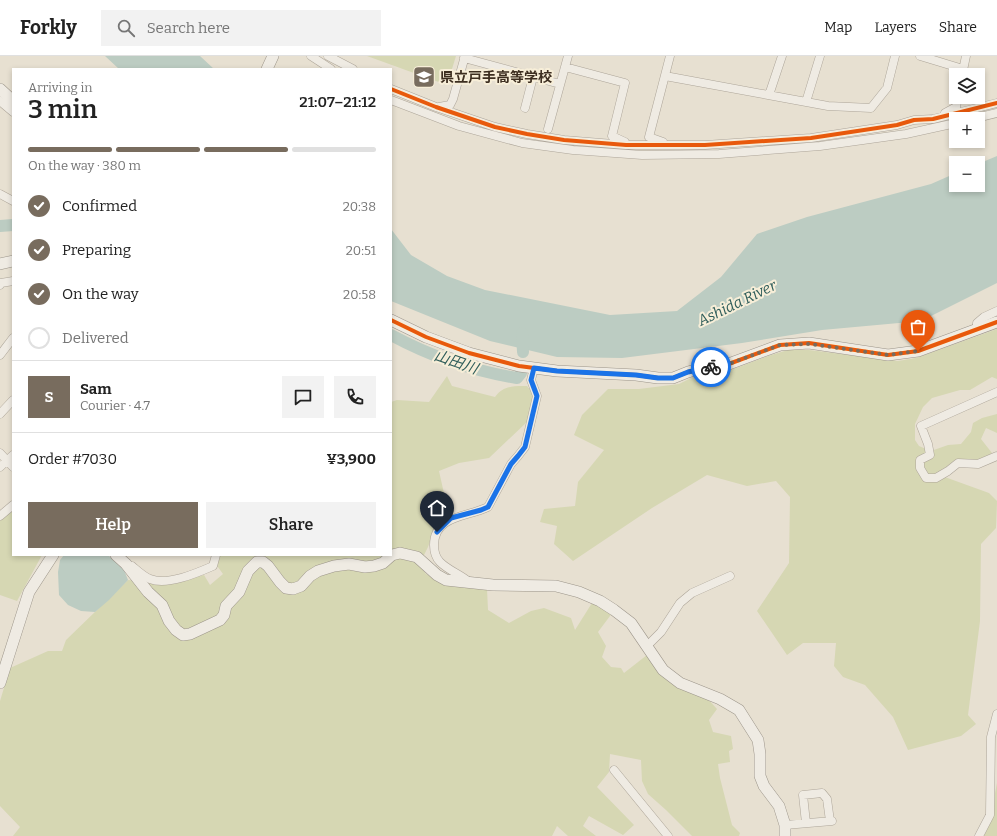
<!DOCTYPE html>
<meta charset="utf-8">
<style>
:root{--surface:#fff;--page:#f2f2f2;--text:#222;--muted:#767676;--line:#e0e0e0;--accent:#786c5e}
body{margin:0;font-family:Bitter,"Noto Sans JP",serif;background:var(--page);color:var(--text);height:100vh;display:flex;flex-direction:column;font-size:15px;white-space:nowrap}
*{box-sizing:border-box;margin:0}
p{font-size:13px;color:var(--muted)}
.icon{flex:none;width:22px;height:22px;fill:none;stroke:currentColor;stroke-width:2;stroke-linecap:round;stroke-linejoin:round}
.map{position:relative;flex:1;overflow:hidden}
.sheet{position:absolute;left:12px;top:12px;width:380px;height:488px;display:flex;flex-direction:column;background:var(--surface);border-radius:0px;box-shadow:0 2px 6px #0003}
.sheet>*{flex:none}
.fabs{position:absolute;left:949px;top:12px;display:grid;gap:8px}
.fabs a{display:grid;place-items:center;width:36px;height:36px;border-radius:0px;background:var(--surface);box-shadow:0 2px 6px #0003;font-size:20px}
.pin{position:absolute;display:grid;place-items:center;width:34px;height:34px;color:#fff;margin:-41px -17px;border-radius:50% 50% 50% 0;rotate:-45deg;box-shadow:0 0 4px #0007}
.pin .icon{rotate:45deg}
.courier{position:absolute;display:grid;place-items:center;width:40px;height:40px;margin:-20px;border:3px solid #1a73e8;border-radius:50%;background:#fff;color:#222;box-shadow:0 1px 5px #0007}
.overview em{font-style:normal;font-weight:600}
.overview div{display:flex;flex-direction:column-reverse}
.overview{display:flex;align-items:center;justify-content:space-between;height:68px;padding:0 16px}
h1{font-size:26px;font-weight:600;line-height:30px}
.bar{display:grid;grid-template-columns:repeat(4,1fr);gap:6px 4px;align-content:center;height:48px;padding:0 16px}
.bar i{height:5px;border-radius:3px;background:var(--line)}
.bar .on{background:var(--accent)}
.bar p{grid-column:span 4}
.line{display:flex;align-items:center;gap:10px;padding:0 16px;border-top:1px solid var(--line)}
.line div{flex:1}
.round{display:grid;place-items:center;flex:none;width:42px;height:42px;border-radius:0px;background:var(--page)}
ol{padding:0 16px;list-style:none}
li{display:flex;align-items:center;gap:12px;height:44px}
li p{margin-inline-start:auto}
li .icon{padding:4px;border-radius:50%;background:var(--accent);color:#fff;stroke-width:4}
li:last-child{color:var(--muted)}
li i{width:22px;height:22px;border:2px solid var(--line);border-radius:50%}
.primary-button{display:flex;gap:8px;margin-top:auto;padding:8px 16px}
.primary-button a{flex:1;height:46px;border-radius:0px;background:var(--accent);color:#fff;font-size:16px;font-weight:600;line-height:46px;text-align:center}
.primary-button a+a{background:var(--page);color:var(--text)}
header{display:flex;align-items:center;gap:24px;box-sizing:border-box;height:56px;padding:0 20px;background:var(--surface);border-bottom:1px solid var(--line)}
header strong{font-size:19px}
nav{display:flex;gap:22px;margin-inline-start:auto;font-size:14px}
.search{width:280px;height:36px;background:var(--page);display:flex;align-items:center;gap:10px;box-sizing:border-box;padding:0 14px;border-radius:0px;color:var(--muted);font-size:15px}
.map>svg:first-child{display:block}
.green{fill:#d6d7b3}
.water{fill:#bcccc2}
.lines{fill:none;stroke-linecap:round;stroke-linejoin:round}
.river{stroke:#bcccc2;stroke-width:12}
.street-casing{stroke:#ada599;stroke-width:9}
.secondary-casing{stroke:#9c958a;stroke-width:12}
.street{stroke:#efebe3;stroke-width:8}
.secondary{stroke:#efebe3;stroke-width:11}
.cycleway-casing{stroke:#f7eed8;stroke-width:6}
.cycleway{stroke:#e8590c;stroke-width:4}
.done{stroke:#786c5e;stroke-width:4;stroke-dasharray:0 7.2}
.route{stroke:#1a73e8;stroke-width:5}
.labels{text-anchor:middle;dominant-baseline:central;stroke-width:4;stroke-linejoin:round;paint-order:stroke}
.poi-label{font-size:14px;font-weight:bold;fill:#3d2e20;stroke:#f7eed8;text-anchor:start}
.water-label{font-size:15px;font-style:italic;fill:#2f5d5a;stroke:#f7eed8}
</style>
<header>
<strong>Forkly</strong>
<div class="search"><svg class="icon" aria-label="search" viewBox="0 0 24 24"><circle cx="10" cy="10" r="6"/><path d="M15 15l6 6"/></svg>Search here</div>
<nav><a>Map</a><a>Layers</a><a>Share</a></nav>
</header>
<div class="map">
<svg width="997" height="780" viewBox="0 0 997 780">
<rect width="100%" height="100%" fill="#e7e0d1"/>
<!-- green -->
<path class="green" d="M367,0h89l-9,29z
M997,273v50l-5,-2 -22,13h-10l-28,8 -9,9 -8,17v16l4,6 12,5 17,-6 13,-1 10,-12 2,-9 9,-5 15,-4v19l-11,-5 -5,11 11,14 -13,10 -22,-2 -15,15 47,17 8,8 -1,27 -15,16 -1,77 -12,94 8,9 -15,12 -53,14 -15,-33 -28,-32 -22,-8 -9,-11 2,-23h-33l-16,12 -30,-44 32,-48 1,-66 -14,-16 -29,5 -40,-11 -55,33 -79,53 -19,-17 3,-18 -17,-4 4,-13 31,-3 3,-24 26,-32 -30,-15 8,-20 26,-26h31l40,-5 16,-8 33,-5 43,-16 17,-5h21l89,11 18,-3z
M447,320l5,10 43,11c8,-12 20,-11 32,-11l6,7 -1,11 -4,17 -39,37 -30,5 -20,8 6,27 -17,49 -5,10 -10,-1 13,18 27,12 34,3 1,21 21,13 22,-12 13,-3 27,10 4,12 17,-27 21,9 -15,20 8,14 -4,11 9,10 10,1 3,5 23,-18 58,41 12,13 -8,11 4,12 18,4 2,13 -4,2 1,11 -12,2 2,14 12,47 8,8 -1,3h-47l-26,-26 -18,-16 -6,-13 -1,-21 -31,-6 -1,18 -12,15 37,38 -11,10 -34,-19 -6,10 13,10h-28l-11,-10 -5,10h-539l7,-9 -20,-21v-105l10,-33 38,-17h14l4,-11 62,-60 44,3 32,-8 6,10 13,-11 -8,-11 3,-8h173v-153l6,-2 32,2z
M13,454v45h29l-25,46 -17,-6v-75z
M997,727v53h-15l11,-18 2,-25z"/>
<!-- water -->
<path class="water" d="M105,0h95l14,13h-95z
M997,100v127l-76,38 -99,9 -80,13 -120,15 -65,-1 -67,-16 -99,-40v-72l20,26 36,21 38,14 125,25 67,-4 44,-34 36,-43 50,-17 124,-33 25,-11v12h22v-21z
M64,499h44l16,15 4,10 -19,20 -14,12 -14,-1 -13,-6 -9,-10 -1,-23 2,-12z"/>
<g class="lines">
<!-- river -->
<path class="river" d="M0,170l13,-1
M522,277l1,19
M391,279c39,21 82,36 126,43l4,-5"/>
<!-- street casing -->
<g class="street-casing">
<path id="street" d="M311,0l20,13
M328,0l25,13
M920,0l43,13
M464,2l96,26
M565,11l60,16 -13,53 13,6 1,3
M962,19l4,-19
M665,20l163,30 43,2 16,-20 8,-32
M391,33l45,18 59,20 32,7 37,6 62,5h79l106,-7 86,-13 17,-5 19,-1 64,-16
M769,39l13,-39
M391,44l68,26 63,17 51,7 69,5 77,-1 101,-8 86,-12 50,-11
M0,45l13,11
M806,46l14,-46
M439,51l11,-2 3,-6 12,-43
M525,52l8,-31
M945,57l11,-6 2,-10
M972,63l25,-6
M548,73l20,-73
M663,86l-14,-5 21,-81
M0,138l13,7
M0,229l1,-2 12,-2
M977,273v-6l7,-6 13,-6
M0,299l13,-17
M997,336l-76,34 7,18 2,11 -10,5v8l6,10h10l12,-7 10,-8 20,1 19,-8
M0,358l13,-14
M0,397l13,14
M0,411l13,-12
M0,460l13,-11
M132,510c6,5 11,10 18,13 17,7 47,-6 63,-13l3,-11
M468,525c-9,-7 -20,-11 -28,-19 -5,-5 -6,-10 -6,-17 0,-30 34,-28 54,-38l23,-43 7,-8 7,-9 12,-51 -6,-16 3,-12
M647,590l14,-14 19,-29 12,-10 38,-17
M614,714l54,66
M806,767l-3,-28 19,-2 5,6 3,22
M785,769l47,-4
M979,780l11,-21 1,-78 6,-23"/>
</g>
<!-- secondary casing -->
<g class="secondary-casing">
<path id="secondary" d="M267,13l6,-13
M0,33l13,12
M0,208l13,-3
M391,264l35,17 43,16 50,13 38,5 79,4 22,3h15l15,-6 18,-5 20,-2 54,-20 29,-2 79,12 30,-4 79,-29
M116,499l10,9 22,28 14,13 7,16 7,9 7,5 7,-1 30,-14 4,-5 2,-9 13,-14 9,-21 9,-9h6l5,4 12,16 6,6 7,1 8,-3 9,-10 8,-5 16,-5 15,-2 16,3 9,-1 9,-3 9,-8 8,-2 17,4 20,18 9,5 47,5 63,1 23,6 21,9 14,9 17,13 32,47 17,13 40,16 19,11 19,30 2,14v22l4,10 15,20 6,19v11
M0,627l29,-91 24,-37"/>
</g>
<!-- street -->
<use href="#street" class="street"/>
<!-- secondary -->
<use href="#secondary" class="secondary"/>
<!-- cycleway casing -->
<g class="cycleway-casing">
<path id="cycleway" d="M391,33l45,18 59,20 32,7 37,6 62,5h79l106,-7 86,-13 17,-5 19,-1 64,-16
M391,264l35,17 43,16 50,13 38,5 79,4 22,3h15l15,-6 18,-5 20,-2 54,-20 29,-2 79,12 30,-4 79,-29"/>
</g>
<!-- cycleway -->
<use href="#cycleway" class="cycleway"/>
</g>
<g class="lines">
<!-- done -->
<path class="done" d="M711,311l15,-2 54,-20 29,-1 79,11 30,-4"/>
<!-- route -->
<path class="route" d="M437,476l14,-14 30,-8 7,-3 23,-43 7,-8 7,-9 12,-51 -6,-16 3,-12 23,3 79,4 22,3h15l15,-6 23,-5"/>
</g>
<!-- icons -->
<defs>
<g id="school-square" transform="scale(1.15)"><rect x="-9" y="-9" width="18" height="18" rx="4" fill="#786c5e" stroke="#f7eed8"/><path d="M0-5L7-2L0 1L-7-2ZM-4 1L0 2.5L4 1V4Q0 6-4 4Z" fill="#fff"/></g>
</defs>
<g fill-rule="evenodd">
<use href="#school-square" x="424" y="21"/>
</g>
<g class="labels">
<!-- poi labels -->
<g class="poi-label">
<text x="440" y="21">県立戸手高等学校</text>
</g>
<!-- water labels -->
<g class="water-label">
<text transform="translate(737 247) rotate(-26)">Ashida River</text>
<text transform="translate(456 306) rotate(19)">山田川</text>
</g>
</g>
</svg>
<div class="fabs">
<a><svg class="icon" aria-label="layers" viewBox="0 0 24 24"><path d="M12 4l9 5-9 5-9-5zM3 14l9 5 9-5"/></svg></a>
<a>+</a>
<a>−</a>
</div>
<div class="pin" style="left:918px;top:295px;background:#ea580c"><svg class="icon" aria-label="bag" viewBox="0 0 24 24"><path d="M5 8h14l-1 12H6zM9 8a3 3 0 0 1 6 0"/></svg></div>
<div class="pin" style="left:437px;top:476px;background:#1f2937"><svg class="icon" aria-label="home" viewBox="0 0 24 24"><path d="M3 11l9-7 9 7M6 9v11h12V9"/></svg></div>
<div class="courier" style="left:711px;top:311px"><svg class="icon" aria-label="bike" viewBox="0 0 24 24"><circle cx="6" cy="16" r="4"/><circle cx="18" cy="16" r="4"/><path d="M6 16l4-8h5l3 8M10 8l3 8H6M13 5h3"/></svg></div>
<section class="sheet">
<div class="overview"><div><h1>3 min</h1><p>Arriving in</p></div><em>21:07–21:12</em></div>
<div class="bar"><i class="on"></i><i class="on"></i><i class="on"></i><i></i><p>On the way · 380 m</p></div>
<ol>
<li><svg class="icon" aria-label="check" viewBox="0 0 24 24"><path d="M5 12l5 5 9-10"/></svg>Confirmed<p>20:38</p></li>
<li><svg class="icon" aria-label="check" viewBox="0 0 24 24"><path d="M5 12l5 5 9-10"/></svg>Preparing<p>20:51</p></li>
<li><svg class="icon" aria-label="check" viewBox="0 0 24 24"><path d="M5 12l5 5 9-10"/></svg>On the way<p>20:58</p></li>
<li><i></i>Delivered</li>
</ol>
<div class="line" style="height:72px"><b class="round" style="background:var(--accent);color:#fff">S</b><div><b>Sam</b><p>Courier · 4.7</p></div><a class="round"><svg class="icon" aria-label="chat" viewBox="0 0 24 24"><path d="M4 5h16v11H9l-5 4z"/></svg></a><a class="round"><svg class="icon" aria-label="phone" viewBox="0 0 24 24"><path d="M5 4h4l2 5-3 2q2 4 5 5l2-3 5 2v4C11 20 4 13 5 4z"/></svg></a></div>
<div class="line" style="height:52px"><div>Order #7030</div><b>¥3,900</b></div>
<div class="primary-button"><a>Help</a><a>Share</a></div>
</section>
</div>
